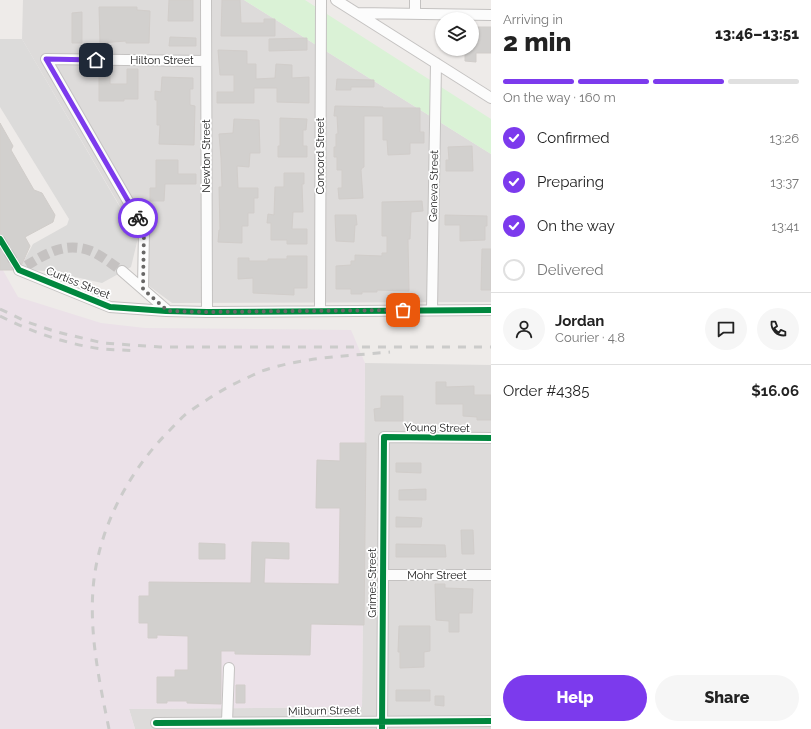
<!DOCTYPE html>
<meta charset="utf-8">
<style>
:root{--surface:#fff;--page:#f6f6f6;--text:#222;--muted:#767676;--line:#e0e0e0;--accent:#7c3aed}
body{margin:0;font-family:Raleway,sans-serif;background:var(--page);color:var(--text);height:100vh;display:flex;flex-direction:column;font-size:15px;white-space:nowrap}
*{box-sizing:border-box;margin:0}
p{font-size:13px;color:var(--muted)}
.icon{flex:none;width:22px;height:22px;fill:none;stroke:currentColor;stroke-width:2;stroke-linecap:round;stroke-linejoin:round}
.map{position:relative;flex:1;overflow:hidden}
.details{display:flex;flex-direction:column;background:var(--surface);width:320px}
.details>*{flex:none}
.tools{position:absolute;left:435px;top:12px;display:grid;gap:8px}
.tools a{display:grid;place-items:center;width:44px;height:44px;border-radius:50%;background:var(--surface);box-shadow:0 1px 3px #0004;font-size:20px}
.pin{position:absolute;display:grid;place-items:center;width:34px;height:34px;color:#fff;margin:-17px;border-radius:8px;box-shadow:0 2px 6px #0006}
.courier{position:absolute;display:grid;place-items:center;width:40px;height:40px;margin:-20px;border:3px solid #7c3aed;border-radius:50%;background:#fff;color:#222;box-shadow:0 1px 5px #0007}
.head em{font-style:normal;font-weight:800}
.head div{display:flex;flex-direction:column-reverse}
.head{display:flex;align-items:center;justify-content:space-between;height:68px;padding:0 12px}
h1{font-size:26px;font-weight:800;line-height:30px}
.bar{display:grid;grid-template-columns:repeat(4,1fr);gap:6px 4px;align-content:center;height:48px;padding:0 12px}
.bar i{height:5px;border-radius:3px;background:var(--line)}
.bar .on{background:var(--accent)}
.bar p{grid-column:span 4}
.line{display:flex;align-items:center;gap:10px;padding:0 12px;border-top:1px solid var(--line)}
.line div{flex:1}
.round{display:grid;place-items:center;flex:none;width:42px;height:42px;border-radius:21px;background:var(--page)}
ol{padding:0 12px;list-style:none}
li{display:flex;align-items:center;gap:12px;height:44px}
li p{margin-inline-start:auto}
li .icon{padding:4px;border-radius:50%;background:var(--accent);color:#fff;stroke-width:4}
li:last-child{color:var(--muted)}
li i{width:22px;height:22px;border:2px solid var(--line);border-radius:50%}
.button{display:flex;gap:8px;margin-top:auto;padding:8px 12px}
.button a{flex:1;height:46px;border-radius:24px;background:var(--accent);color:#fff;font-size:16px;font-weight:800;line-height:46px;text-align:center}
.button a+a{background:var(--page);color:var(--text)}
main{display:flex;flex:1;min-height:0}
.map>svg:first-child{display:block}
.residential{fill:#dddbda}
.industrial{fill:#ebe1e8}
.religious{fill:#dcdbda}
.park{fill:#daf2d6}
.building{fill:#d2d0ce;stroke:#d1cdca}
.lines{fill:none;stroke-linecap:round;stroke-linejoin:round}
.minor-tunnel{stroke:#c5c2c1;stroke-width:10;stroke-dasharray:10 5;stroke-linecap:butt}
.minor-casing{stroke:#c4c2c1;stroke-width:12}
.minor{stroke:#fcfcfc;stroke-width:10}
.rail{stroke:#cbcbca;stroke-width:3;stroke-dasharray:8 8;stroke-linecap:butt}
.cycleway-casing{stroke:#fff;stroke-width:8}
.cycleway{stroke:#00873e;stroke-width:6}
.done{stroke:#686766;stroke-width:4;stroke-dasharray:0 7.2}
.route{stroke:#7c3aed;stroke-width:5}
.labels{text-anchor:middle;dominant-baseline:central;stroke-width:3.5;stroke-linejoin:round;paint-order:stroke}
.street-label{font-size:11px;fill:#202020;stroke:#fff}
</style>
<main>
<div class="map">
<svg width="491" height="729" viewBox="0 0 491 729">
<rect width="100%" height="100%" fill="#eeebe9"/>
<!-- residential -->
<path class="residential" d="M23,0h221l247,154v148l-319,1 -23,-17 -11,-49 -116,-198z
M365,363l126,2v364h-356l-6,-20 233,-2z"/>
<!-- industrial -->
<path class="industrial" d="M0,265l18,32 83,26 44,5 206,2 14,33 -3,344 -233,2 6,20h-135z"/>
<!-- religious -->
<path class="religious" d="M0,39h22l116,199 -7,29 -29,16 -54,-12 -29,-1 14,-26 34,-19 2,-6 -69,-112z"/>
<!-- park -->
<path class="park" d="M244,0h61l186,119v35z"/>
<!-- building -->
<path class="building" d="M169,0h24v21h-25z
M222,0h18l1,23h23v-4h11v17h-54z
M99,7h38v3l13,1 -1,32h-23v-2l-26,2z
M82,12v31h-10v-30z
M472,27h19v26h-15v9l-11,-1v-12h7z
M170,37l26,1v8h-27z
M307,38v12l-38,1v-12z
M218,50l29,1v13h9v15l19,-1 1,-14 16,1v13l17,-1v26l-32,-1v-14h-23v15h-37v-11h17v-17h-14z
M127,69h11v30h-14v2h-25v-30h11v13h17z
M162,77l31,1v11h-3v16l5,1 -1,39 -35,-1 1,-19h-3v-25h-2v-9l6,1z
M337,79l37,1v7h-23v3h-15z
M335,106l48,1v1h37v24h4v11h-14v11l-22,1 -1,-15h-4v-24h-19v51l-2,1 -1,2 2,28 -24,1 -1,-11h4v-18h-5v-13h-3v-10h2v-13h2l-1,-18h-3z
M280,118l27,1 -1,11h-3v16h4v11h-29v-11h2z
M234,119l25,1 1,33h-10l-1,14 -12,-1 1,22h20v10h-4v15h-6v13h-6v17l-24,-1 1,-12h1l-1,-43h3l-1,-29 -2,-24 14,-1z
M0,123l13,23 -2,4 23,40 8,3 13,22 -2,7 -28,15 5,9 -8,18 -7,1 -2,5h-13z
M472,146l1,25h-27v-11h3l-1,-13z
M156,160h22v14h18v10h-31l-1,17h-14v-13h6z
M284,173h20v11h-2l1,28h-10l-1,17h15v15h-20v-4h-16v-17h-4l1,-9 6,1 1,-28h9z
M422,201l1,10 -12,1 -1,27h-2l1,52 -32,-1v2h-15v2h-11v-5h-15v-23l15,-1v-4h4v-6l27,1v-3h5v-17h-5v-34z
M335,215h21l1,10h-2l-1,17 -18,-1z
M445,215l42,1v10h-2v14l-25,1v-16h-15z
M482,249h9v41h-10z
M287,256h20v32h-13v7l-41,-2v-15l-15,1v-21h11v3h19v-2h19z
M436,382h10v5l28,-1v9h17v25h-14v-3l-14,-1v-12h-27z
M381,396h22v25h-28l-1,-12 7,-1z
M340,443h26l-2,182 -53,-1 -1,31 -75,-1v-3h-14v53l-34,-1v-2h-20v2h-10v-26h18v-7h13v-34l-31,-1v3h-9v-15h-9v-27h10v-14l102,1 1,-41 37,1v16l-24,-1 -1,25 75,1 1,-76h-24l1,-48 23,1z
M396,463h25v10l-25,-1z
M426,489v11h-27v-10z
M396,517l26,1 -1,9h-25z
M461,530h12l1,24h-12z
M199,543l26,1v15h-26z
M396,544l49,1 1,12h-50z
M435,584h10v4l28,1 -1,24h-13v19h-10v-11l-13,-1z
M399,626h31v25l-6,1v15l-24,1v-16h-2z
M236,685h9v18h-9z
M396,690h34v11h-34z
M435,696h9v10l-9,-1z"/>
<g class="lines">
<!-- minor-tunnel -->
<path class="minor-tunnel" d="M0,239l19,31c23,-13 43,-30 72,-19 10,4 22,14 31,20"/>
<!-- minor casing -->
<g class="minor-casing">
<path id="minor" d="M206,0l1,312
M336,0l155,98
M415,0v14
M357,13l134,2
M46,59l98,170 -1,60
M46,59l160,2
M19,270l91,37 56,4 41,1 284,-2
M122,271l46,40
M432,310l4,-247
M320,311l1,-311
M382,575h109
M227,722l2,-54
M156,723l335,-2
M382,729l2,-292 107,1"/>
</g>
<!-- minor -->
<use href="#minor" class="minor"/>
<!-- rail -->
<path class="rail" d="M0,309l27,13 30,10 46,11 57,4h331
M0,316c32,16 66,28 102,33 12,1 24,1 36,2
M109,729c-10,-49 -21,-100 -15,-150 7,-55 36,-109 75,-148 6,-6 11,-12 17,-17 17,-12 35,-24 54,-33 7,-3 15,-7 22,-10 41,-14 85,-15 128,-19"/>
<!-- cycleway casing -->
<g class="cycleway-casing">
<path id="cycleway" d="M0,239l19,31 91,37 56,4 41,1 284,-2
M156,723l335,-2
M382,729l2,-292 107,1"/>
</g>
<!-- cycleway -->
<use href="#cycleway" class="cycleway"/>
</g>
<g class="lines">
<!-- done -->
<path class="done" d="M138,218l6,11 -1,60 25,22 38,1 197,-2"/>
<!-- route -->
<path class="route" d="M96,60l-50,-1 92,159"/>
</g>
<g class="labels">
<!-- street labels -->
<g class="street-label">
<text x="162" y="60">Hilton Street</text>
<text transform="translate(206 156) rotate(-90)">Newton Street</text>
<text transform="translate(320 156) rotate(-90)">Concord Street</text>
<text transform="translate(434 186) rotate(-89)">Geneva Street</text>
<text transform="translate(78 283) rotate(22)">Curtiss Street</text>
<text transform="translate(437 428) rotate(1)">Young Street</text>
<text x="437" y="575">Mohr Street</text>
<text transform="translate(372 583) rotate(-90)">Grimes Street</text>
<text transform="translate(324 711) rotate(-1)">Milburn Street</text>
</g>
</g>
</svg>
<div class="tools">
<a><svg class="icon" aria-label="layers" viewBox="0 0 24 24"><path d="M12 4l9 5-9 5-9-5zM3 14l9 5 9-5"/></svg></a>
</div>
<div class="pin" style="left:403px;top:310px;background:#ea580c"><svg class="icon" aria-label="bag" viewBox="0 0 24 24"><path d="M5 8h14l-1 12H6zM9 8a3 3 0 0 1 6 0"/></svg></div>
<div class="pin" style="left:96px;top:60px;background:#1f2937"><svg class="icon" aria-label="home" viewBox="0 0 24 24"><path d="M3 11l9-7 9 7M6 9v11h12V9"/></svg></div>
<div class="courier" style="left:138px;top:218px"><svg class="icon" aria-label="bike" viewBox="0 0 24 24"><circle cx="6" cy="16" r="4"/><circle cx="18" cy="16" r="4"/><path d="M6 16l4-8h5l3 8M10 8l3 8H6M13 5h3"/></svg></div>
</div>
<section class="details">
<div class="head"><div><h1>2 min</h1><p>Arriving in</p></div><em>13:46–13:51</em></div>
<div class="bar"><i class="on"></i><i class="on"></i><i class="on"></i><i></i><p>On the way · 160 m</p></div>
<ol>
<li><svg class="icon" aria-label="check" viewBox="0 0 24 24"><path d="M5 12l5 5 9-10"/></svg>Confirmed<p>13:26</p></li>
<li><svg class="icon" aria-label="check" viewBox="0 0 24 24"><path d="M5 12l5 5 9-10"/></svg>Preparing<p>13:37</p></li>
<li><svg class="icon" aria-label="check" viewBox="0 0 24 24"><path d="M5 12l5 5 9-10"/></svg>On the way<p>13:41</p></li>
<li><i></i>Delivered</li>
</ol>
<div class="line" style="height:72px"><a class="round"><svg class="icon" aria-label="person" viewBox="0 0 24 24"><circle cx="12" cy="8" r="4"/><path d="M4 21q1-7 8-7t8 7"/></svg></a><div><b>Jordan</b><p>Courier · 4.8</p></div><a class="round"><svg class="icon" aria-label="chat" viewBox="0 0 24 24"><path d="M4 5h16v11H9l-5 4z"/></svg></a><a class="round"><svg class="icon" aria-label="phone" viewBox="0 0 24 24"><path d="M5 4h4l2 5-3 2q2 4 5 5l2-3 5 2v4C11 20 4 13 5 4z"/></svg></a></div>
<div class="line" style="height:52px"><div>Order #4385</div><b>$16.06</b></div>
<div class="button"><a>Help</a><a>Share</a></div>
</section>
</main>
